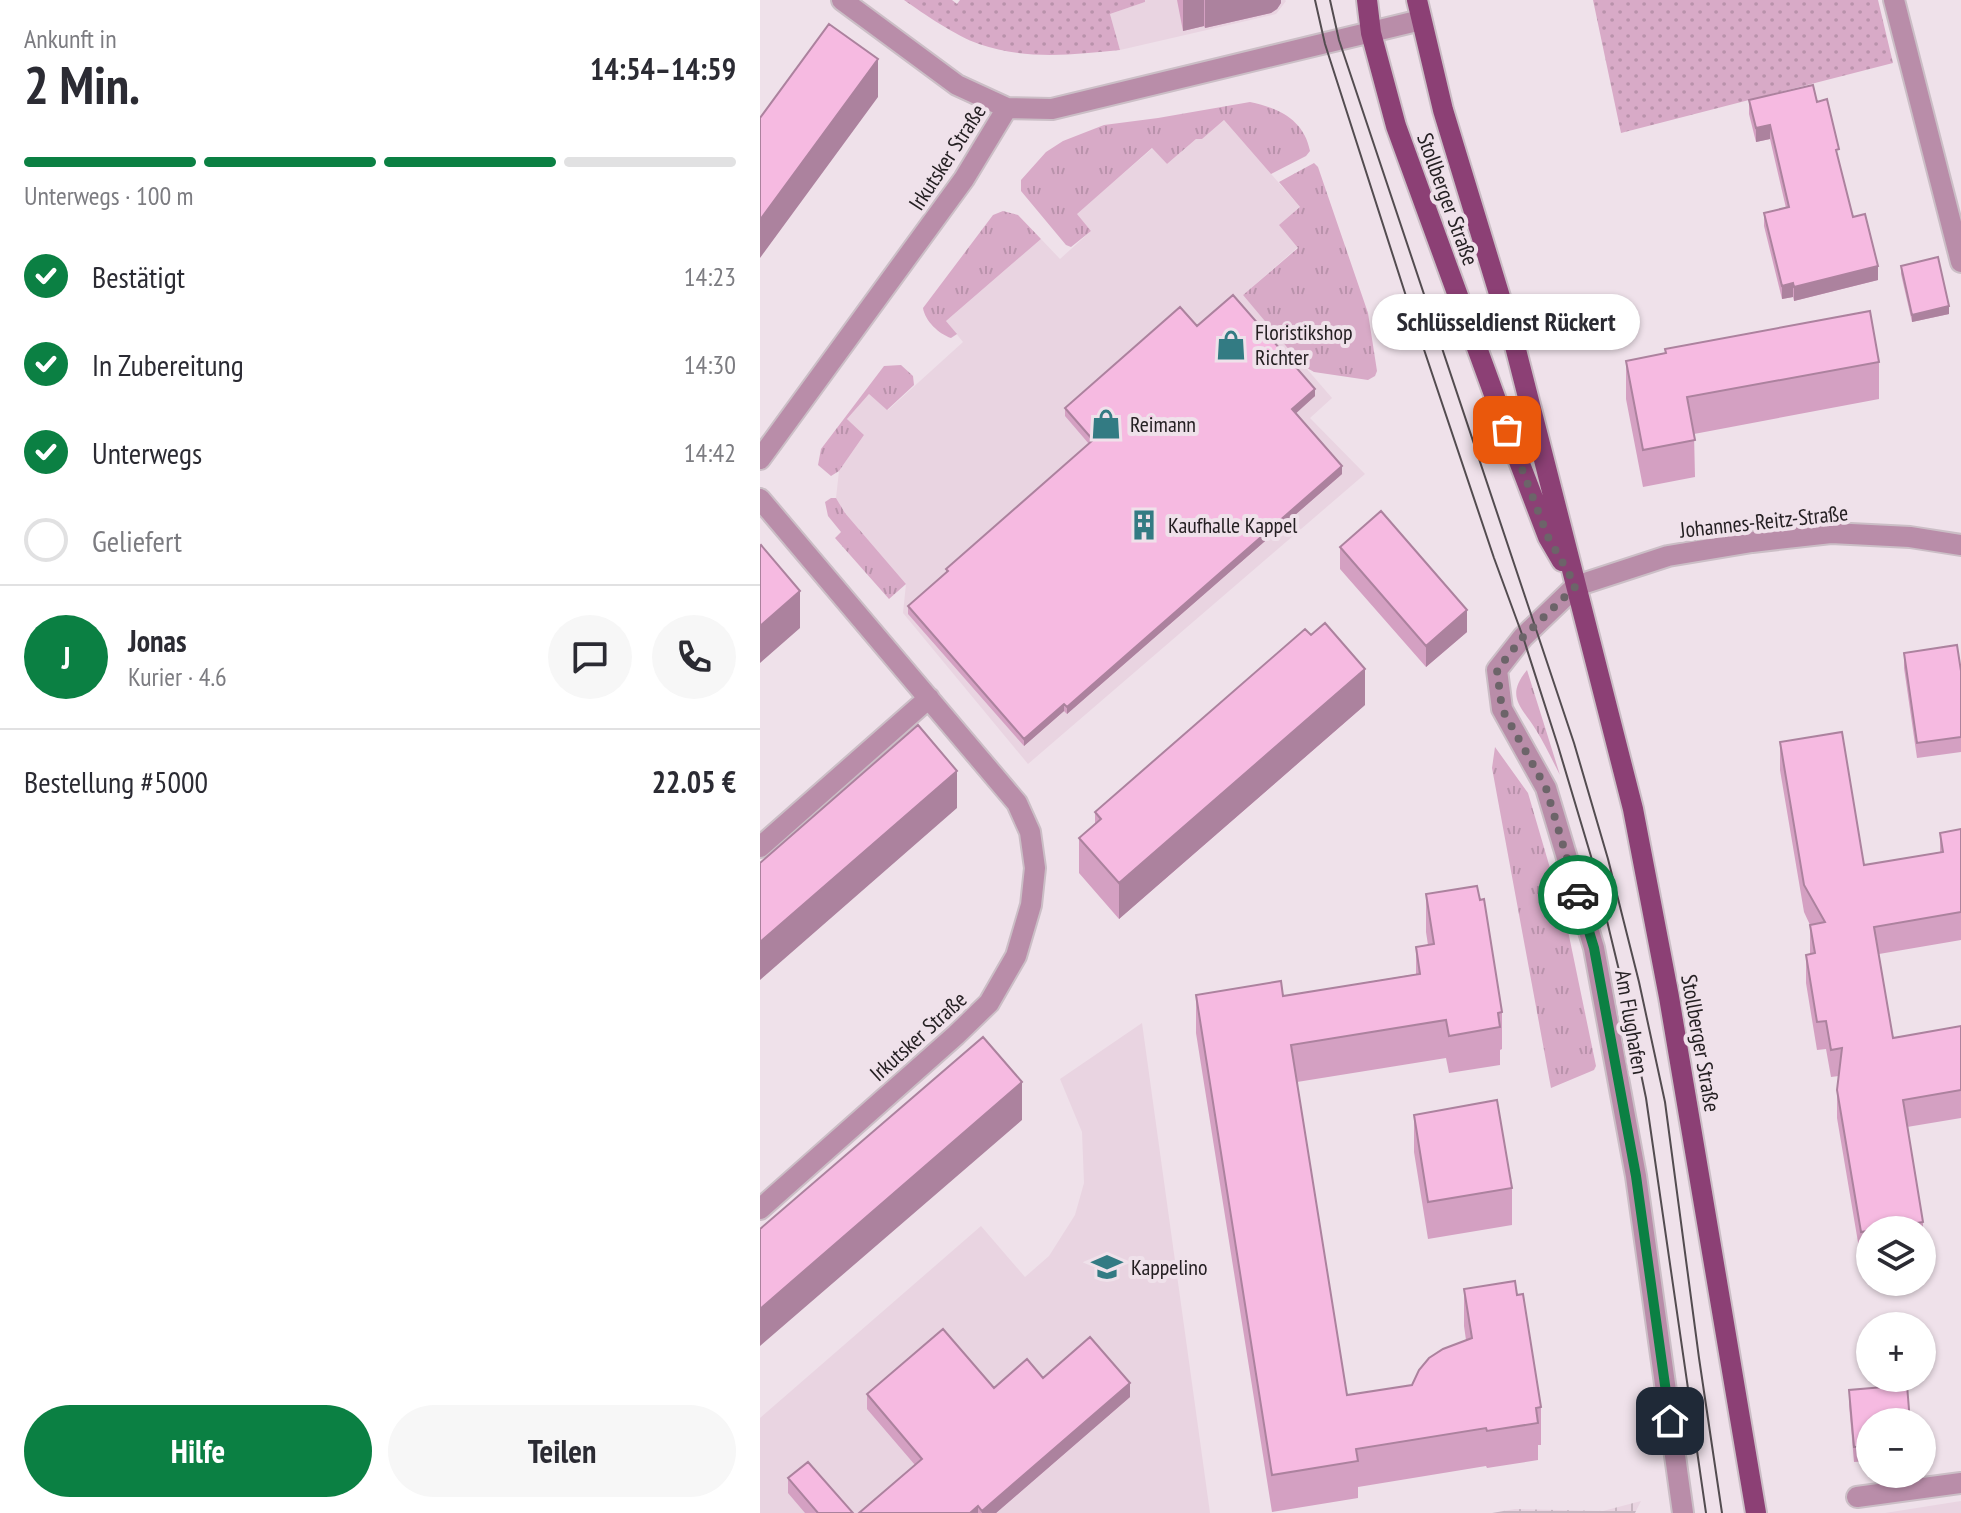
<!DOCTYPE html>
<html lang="de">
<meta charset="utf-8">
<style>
:root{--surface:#fff;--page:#f7f7f7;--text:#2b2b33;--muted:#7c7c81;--line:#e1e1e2;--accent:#0b8043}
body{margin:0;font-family:"PT Sans Narrow",sans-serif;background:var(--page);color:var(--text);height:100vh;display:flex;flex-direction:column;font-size:30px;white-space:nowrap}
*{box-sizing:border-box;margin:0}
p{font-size:26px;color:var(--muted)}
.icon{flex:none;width:44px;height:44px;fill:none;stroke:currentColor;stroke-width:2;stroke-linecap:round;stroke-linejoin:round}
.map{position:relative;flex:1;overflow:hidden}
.drawer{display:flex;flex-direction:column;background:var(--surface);width:760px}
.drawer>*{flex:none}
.controls{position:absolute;left:1096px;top:1216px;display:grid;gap:16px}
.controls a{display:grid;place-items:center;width:80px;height:80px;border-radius:50%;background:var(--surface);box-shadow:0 2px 6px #0004;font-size:40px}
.pin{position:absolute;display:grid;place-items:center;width:68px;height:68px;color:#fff;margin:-34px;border-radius:16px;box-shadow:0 4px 12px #0006}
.courier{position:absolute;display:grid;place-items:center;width:80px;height:80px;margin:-40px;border:6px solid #0b8043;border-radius:50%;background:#fff;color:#222;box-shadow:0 2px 10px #0007}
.bubble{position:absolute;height:56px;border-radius:28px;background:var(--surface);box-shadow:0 2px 6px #0004;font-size:26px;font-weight:600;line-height:56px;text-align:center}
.overview em{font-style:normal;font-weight:600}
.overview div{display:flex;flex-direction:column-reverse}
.overview{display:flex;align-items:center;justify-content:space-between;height:136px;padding:0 24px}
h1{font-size:52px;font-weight:600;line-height:60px}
.bar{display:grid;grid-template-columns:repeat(4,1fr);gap:12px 8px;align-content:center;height:96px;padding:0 24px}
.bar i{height:10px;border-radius:6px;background:var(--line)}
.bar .active{background:var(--accent)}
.bar p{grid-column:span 4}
.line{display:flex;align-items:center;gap:20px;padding:0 24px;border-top:2px solid var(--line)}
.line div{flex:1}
.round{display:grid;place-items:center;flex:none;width:84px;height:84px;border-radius:42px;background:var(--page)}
ol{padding:0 24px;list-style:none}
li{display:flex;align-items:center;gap:24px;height:88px}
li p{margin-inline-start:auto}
li .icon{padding:8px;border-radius:50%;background:var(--accent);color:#fff;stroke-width:4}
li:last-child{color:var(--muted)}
li i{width:44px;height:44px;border:4px solid var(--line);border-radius:50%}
.primary-button{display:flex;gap:16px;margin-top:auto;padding:16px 24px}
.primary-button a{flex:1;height:92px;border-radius:48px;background:var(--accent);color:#fff;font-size:32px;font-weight:600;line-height:92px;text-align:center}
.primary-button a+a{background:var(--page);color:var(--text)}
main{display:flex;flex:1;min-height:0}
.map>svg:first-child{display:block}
.built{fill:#e9d4e1}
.industrial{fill:url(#industrial-grid)}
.grass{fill:url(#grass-tufts)}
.park{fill:url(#park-dots)}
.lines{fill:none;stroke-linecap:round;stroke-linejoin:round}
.minor-casing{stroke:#cbbec6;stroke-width:24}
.major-casing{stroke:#cbbec6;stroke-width:24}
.minor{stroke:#b98da9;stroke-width:20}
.major{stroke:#8c4075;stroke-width:20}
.tram{stroke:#534c50;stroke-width:2}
.wall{fill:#d4a0c2}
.shaded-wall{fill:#ac829e}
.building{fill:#f6bae1;stroke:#ac829e;stroke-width:2}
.done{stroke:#6c6469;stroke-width:8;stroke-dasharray:0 14.4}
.route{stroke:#0b8043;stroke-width:10}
.labels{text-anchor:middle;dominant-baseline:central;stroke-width:8;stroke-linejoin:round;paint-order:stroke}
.street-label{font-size:22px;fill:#252023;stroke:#efe1ea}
.poi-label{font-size:22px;fill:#252023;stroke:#efe1ea;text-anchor:start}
</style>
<main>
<section class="drawer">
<div class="overview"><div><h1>2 Min.</h1><p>Ankunft in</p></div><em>14:54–14:59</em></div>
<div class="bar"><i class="active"></i><i class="active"></i><i class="active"></i><i></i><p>Unterwegs · 100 m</p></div>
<ol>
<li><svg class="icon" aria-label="check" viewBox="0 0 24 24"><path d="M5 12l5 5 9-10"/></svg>Bestätigt<p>14:23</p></li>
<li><svg class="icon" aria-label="check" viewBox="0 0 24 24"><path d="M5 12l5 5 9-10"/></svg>In Zubereitung<p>14:30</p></li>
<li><svg class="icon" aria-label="check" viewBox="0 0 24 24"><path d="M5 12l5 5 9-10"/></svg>Unterwegs<p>14:42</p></li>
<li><i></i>Geliefert</li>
</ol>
<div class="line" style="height:144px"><b class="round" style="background:var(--accent);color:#fff">J</b><div><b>Jonas</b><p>Kurier · 4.6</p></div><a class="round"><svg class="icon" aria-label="chat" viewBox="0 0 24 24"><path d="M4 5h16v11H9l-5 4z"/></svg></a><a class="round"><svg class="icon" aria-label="phone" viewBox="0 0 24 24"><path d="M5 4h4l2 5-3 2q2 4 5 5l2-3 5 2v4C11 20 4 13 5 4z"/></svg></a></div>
<div class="line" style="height:104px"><div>Bestellung #5000</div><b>22.05 €</b></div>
<div class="primary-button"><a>Hilfe</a><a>Teilen</a></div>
</section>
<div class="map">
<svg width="1201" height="1513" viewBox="0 0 1201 1513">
<defs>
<pattern id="industrial-grid" width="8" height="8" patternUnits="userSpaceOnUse" patternTransform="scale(2)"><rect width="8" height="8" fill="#e9d4e1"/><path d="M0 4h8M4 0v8" fill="none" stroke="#c8b6c1"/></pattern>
<pattern id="grass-tufts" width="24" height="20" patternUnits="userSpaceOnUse" patternTransform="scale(2)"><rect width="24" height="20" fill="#d8aac7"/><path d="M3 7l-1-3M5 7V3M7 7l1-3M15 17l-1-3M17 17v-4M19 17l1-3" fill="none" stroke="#b992ab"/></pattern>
<pattern id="park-dots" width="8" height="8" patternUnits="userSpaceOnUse" patternTransform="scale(2)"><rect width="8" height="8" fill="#d8aac7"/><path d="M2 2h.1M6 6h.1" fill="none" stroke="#b992ab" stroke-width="1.8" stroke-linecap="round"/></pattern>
</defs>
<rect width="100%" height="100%" fill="#efe1ea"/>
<!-- built -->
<path class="built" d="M385,0h140l1,1 -10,13 -156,36 -10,-36 35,-12z
M464,120l76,87 -2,40 -55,48 89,103 -22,20 55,56 -337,290 -125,-151 3,-29 -61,-71 -9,-15 3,-27 25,-36 -17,-16 22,-25 19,16 75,-68 -17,-21 95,-82 19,20 31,-28 -15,-17 77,-66 14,16 29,-25h6z
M382,1023l68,490h-450v-95l221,-192 44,51 24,-21 26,-41 9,-32 -2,-51 -22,-53z
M1201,1501v12h-76z"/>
<!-- industrial -->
<path class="industrial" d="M881,1501l-6,12h-143l23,-4 88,2z"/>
<!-- grass -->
<path class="grass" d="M490,102c29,6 54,18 60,49l-4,5 -35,18 -47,-54 -22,19h-6l-29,25 -15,-16 -75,66 14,17 -20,16 -5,-2 -45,-54v-11l25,-28 17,-11 41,-16 54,-7z
M554,163l4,4 50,146 9,58 -2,5 -7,4 -54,-8 -12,-7 -59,-70 55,-47 -19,-23 21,-18 -21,-25z
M243,211l15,4 23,24 -95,82 11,13 -6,4c-12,-4 -26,-17 -28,-30l70,-93z
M141,365l12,11 1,9 -27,25 -18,-16 -22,25 17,16 -25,36 -8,5 -13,-11 3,-16 63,-83z
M71,498h5l9,15 61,71 -17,15 -54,-61 6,-6 -13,-16 -3,-14z
M767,670l33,105c-8,-15 -15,-31 -24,-45 -15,-24 -31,-33 -9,-60z
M735,747l33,46 39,133 29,140 -2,4 -43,18 -59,-320z"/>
<!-- park -->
<path class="park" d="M144,0h48l5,4 3,-4h185v2l-35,12 10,36c-48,5 -95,10 -141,-6 -23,-8 -55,-30 -75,-44z
M833,0h285l15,63 -272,70z"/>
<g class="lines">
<!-- minor casing -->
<g class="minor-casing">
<path id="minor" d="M82,0l115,85 50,23 45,1 369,-89
M1134,0l67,262
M0,459l204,-280 43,-71
M0,499l257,304 13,29 5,36 -4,37 -15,51 -27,47 -33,32 -196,174
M0,847l169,-149
M1097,1497l104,-14
M923,1513l-47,-337 -42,-228 -48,-160 -44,-79 -5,-39 26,-33 53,-51 92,-30 84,-14 79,-9 79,4 51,8"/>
</g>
<!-- major casing -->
<g class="major-casing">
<path id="major" d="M607,0l4,33 25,93 111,304 41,107 14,24
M657,0l26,110 72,236 118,463 36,188 87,516"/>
</g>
<!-- minor -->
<use href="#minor" class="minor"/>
<!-- major -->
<use href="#major" class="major"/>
<!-- tram -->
<path class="tram" d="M555,0l10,44 80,249 89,265 29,79 35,109 35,117 30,124 23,111 60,415
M570,0l9,40 235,703 34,116 31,123 26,120 34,256 23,155"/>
</g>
<!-- wall -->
<path class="wall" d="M417,0h104v3l-4,6 -6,4 -66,15 -1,-2 -21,5z
M989,100l68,2 22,59 14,56 25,63 -84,21 -1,-4 -11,2 -18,-73v-13l22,-5 -16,-69 -14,3 -7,-28z
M1141,266l48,48 -37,8 -11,-48z
M437,326l118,70 -20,17 47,61 -275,240 -3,-3 -40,35 -116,-132v-8l38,-34v-3l143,-125 -24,-28v-8z
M905,353l214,9v37l-185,35 1,43 -52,10 -17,-88v-38z
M580,547l127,85 -41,35 -86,-98z
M1144,653l57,18v81l-44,6 -13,-90z
M605,705l-246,214 -40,-46v-35l16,-14v-12z
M1020,742l84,123 76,-13v-19l21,-4v111l-82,14 14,84 68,-12v92l-54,9 16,95v28h-1v-20h-52v29l-9,1 -24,-142v-28l2,-14 -8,1 -5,-28 -9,1 -11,-67v-28l4,-1v-29l-6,-13 -24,-142z
M666,894l54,6 22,112v37l-2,1v15l-51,8 -3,-15 -149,24 50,313 65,-10 54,-45 -2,-14v-37l53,6 24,112v38h-3v15l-51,8 -1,-2 -128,21v11l-86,14 -76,-479v-38l87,1 133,-22v-27l12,-2 -2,-13z
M654,1115l98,73v37l-84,14 -14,-87z
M283,1378l87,19 -134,116h-137l56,-48 -48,-56v-15l127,-6z
M1089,1390l21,32v39l-16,1 -5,-57z
M28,1478l65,35h-48l-17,-20z"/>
<!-- shaded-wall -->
<path class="shaded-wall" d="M423,0h21v26l-21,5z
M445,0h76v3l-4,6 -6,4 -66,15z
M118,59v38l-118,161v-38z
M1010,125v14l-14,3v-14z
M1118,266v14l-84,21v-14z
M1033,283v14l-11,2v-13z
M1189,306v8l-37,8v-7z
M555,389v7l-23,21v-8z
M582,466v8l-275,240v-7z
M40,591v37l-40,35v-37z
M707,610v22l-41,35v-21z
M605,669v36l-246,214v-36z
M304,704v7l-40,35v-7z
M197,771v37l-197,172v-38z
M262,1082v38l-262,226v-37z
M370,1383v14l-134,116h-14v-2z
M218,1506v7h-8z"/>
<!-- building -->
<path class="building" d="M69,24l49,35 -118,161v-102z
M1053,85l4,17 10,-3 12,50 -3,1 17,67 12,-3 13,52 -84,21 -1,-4 -11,3 -18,-73 25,-6 -19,-82 -14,3 -7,-28z
M1178,257l11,49 -37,9 -11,-49z
M473,295l82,94 -23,20 50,57 -275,241 -3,-3 -40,35 -116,-133 40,-35 -2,-2 147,-129 -28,-32 115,-101 17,19z
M1110,311l9,51 -192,35 8,43 -52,10 -17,-89 40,-8 -1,-4z
M621,511l86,99 -41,36 -86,-99z
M1,545l39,46 -40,35v-80z
M565,623l40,46 -246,214 -40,-45 22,-19 -6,-7 210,-183 6,6z
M1197,645l4,26v66l-44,6 -13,-90z
M158,725l39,46 -197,171v-79z
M1082,732l22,133 79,-13 -3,-19 21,-4v83l-87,15 19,111 68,-12v64l-58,10 20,122 -62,10 -24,-142 5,-42 -11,2 -5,-29 -9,1 -11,-67 9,-2 -5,-28 15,-3 -21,-37 -24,-143z
M717,886l3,14 4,-1 11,69 7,44 -4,1 2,14 -51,9 -3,-16 -155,25 56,350 65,-10 7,-15 10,-12 14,-9 29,-11 -8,-49 51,-8 2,14 6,-1 18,113 -5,1 2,15 -51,8 -1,-3 -130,21 2,12 -86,14 -76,-480 85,-14 2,15 137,-22 -4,-27 18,-3 -8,-50z
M223,1037l39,45 -262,227v-80z
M737,1100l15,88 -84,14 -14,-87z
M183,1329l51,59 33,-29 16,19 47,-41 40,46 -148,128 -4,-5 -8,7h-111l63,-54 -55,-65z
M1147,1385l3,37h-40v24l-16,1 -5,-57z
M48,1462l45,51h-35l-30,-35z"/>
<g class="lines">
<!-- done -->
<path class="done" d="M747,430l41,107 28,49 -53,51 -26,33 5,39 44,79 32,107"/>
<!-- route -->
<path class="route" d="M818,895l16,53 42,228 34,245"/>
</g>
<!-- icons -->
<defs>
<g id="shop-bare" transform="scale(2.4)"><path d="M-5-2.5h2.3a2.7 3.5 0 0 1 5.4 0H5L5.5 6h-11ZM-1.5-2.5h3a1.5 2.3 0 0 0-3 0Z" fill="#337b83" stroke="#efe1ea" stroke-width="2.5" paint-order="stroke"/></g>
<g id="building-bare" transform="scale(2.4)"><path d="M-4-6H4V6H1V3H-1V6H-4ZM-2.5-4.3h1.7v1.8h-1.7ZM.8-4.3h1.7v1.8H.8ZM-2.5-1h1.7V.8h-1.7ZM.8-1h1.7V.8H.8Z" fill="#337b83" stroke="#efe1ea" stroke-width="2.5" paint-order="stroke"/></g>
<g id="school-bare" transform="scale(2.4)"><path d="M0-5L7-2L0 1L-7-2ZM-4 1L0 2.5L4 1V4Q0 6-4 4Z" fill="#337b83" stroke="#efe1ea" stroke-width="2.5" paint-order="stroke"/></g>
</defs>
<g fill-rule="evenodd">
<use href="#shop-bare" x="471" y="345"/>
<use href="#shop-bare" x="346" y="424"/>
<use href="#building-bare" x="384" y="525"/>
<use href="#school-bare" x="347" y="1267"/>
</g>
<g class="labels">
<!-- street labels -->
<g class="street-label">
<text transform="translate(187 157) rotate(-57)">Irkutsker Straße</text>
<text transform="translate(688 199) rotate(70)">Stollberger Straße</text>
<text transform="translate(1004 521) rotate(-6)">Johannes-Reitz-Straße</text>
<text transform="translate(872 1022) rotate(80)">Am Flughafen</text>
<text transform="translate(158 1036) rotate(-42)">Irkutsker Straße</text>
<text transform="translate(941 1043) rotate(80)">Stollberger Straße</text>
</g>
<!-- poi labels -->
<g class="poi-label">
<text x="495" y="332">Floristikshop<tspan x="495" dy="25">Richter</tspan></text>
<text x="370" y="424">Reimann</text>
<text x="408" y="525">Kaufhalle Kappel</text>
<text x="371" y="1267">Kappelino</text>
</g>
</g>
</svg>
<div class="controls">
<a><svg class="icon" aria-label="layers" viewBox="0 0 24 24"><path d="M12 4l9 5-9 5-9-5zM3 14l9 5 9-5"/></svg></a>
<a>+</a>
<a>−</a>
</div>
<div class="pin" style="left:747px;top:430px;background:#ea580c"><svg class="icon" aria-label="bag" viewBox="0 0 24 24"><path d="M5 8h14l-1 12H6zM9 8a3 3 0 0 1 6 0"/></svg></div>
<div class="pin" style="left:910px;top:1421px;background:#1f2937"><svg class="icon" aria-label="home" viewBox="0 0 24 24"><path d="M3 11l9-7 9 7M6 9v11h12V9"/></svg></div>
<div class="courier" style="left:818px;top:895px"><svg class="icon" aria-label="car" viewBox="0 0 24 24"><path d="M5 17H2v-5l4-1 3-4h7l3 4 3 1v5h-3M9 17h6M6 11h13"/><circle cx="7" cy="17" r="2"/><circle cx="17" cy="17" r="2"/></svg></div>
<div class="bubble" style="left:612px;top:294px;width:268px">Schlüsseldienst Rückert</div>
</div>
</main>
